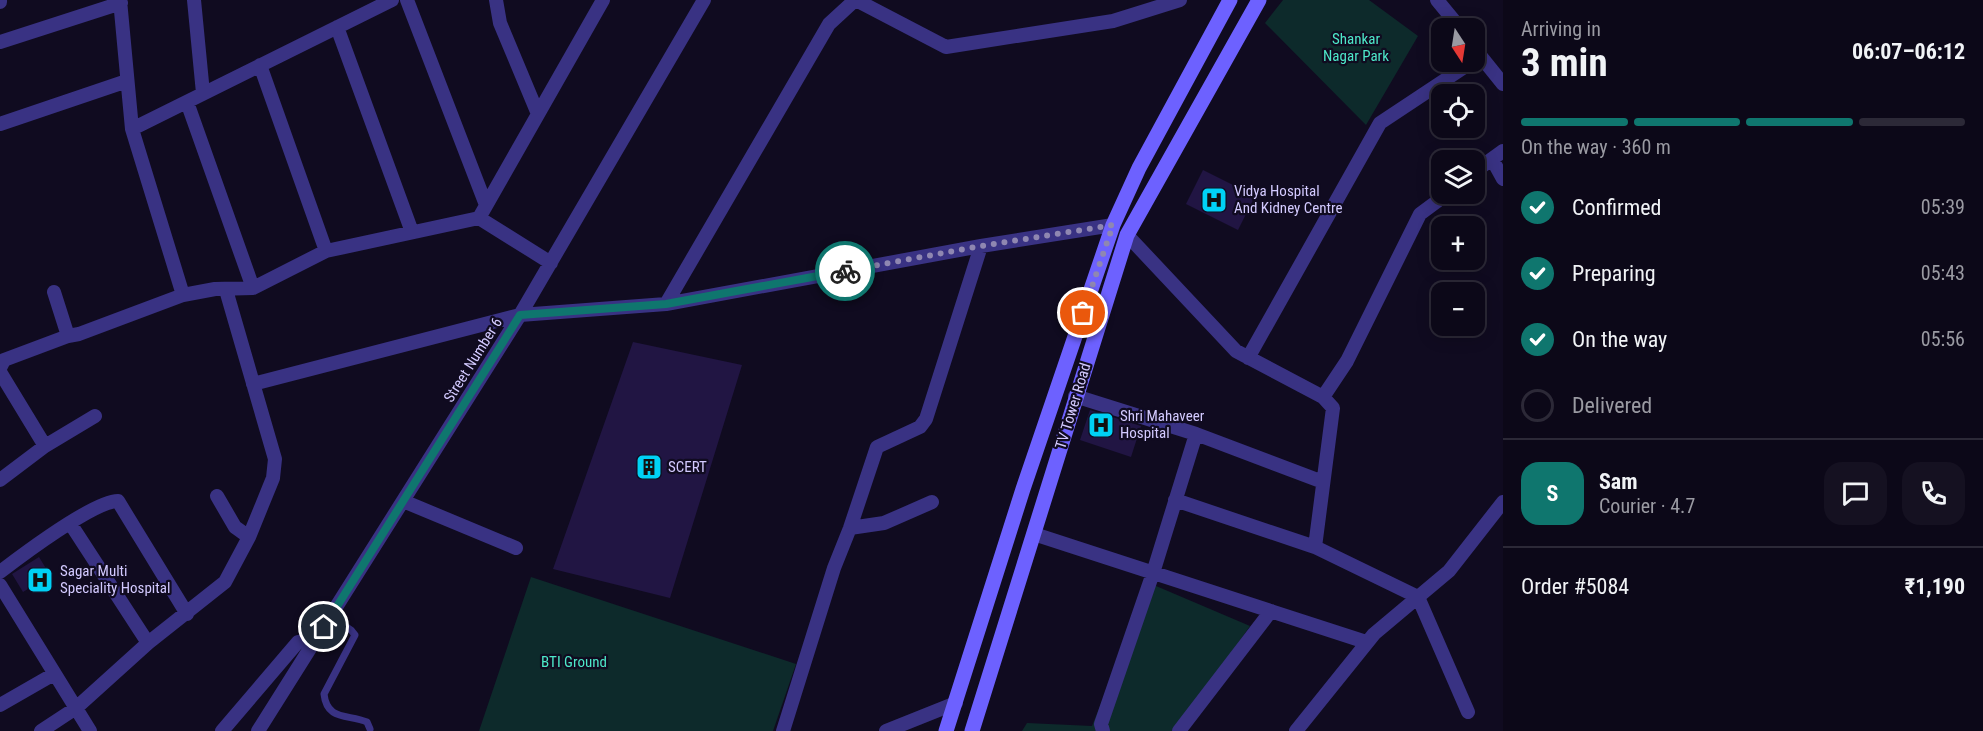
<!DOCTYPE html>
<meta charset="utf-8">
<style>
:root{--surface:#0c0818;--page:#151121;--text:#f1f3f6;--muted:#9a9aa2;--line:#2c2937;--accent:#0f766e}
body{margin:0;font-family:"Roboto Condensed",sans-serif;background:var(--page);color:var(--text);height:100vh;display:flex;flex-direction:column;font-size:22px;white-space:nowrap}
*{box-sizing:border-box;margin:0}
p{font-size:20px;color:var(--muted)}
.icon{flex:none;width:33px;height:33px;fill:none;stroke:currentColor;stroke-width:2;stroke-linecap:round;stroke-linejoin:round}
.map{position:relative;flex:1;overflow:hidden}
.side{display:flex;flex-direction:column;background:var(--surface);width:480px}
.side>*{flex:none}
.needle{width:39px;rotate:168deg}
.fabs{position:absolute;left:1431px;top:18px;display:grid;gap:12px}
.fabs a{display:grid;place-items:center;width:54px;height:54px;border-radius:12px;background:var(--surface);box-shadow:0 3px 15px #0003,0 0 0 2px var(--line);font-size:30px}
.pin{position:absolute;display:grid;place-items:center;width:51px;height:51px;color:#fff;margin:-26px;border:3px solid #fff;border-radius:50%;box-shadow:0 2px 6px #0007}
.courier{position:absolute;display:grid;place-items:center;width:60px;height:60px;margin:-30px;border:4px solid #0f766e;border-radius:50%;background:#fff;color:#222;box-shadow:0 2px 8px #0007}
.overview em{font-style:normal;font-weight:700}
.overview div{display:flex;flex-direction:column-reverse}
.overview{display:flex;align-items:center;justify-content:space-between;height:102px;padding:0 18px}
h1{font-size:39px;font-weight:700;line-height:45px}
.bar{display:grid;grid-template-columns:repeat(4,1fr);gap:9px 6px;align-content:center;height:72px;padding:0 18px}
.bar i{height:8px;border-radius:4px;background:var(--line)}
.bar .current{background:var(--accent)}
.bar p{grid-column:span 4}
.line{display:flex;align-items:center;gap:15px;padding:0 18px;border-top:2px solid var(--line)}
.line div{flex:1}
.round{display:grid;place-items:center;flex:none;width:63px;height:63px;border-radius:18px;background:var(--page)}
ol{padding:0 18px;list-style:none}
li{display:flex;align-items:center;gap:18px;height:66px}
li p{margin-inline-start:auto}
li .icon{padding:6px;border-radius:50%;background:var(--accent);color:#fff;stroke-width:4}
li:last-child{color:var(--muted)}
li i{width:33px;height:33px;border:3px solid var(--line);border-radius:50%}
main{display:flex;flex:1;min-height:0}
.map>svg:first-child{display:block}
.green{fill:#0d2a2b}
.building{fill:#211543}
.lines{fill:none;stroke-linecap:round;stroke-linejoin:round}
.service{stroke:#393283;stroke-width:7}
.minor{stroke:#393283;stroke-width:14}
.secondary{stroke:#6d61ff;stroke-width:15}
.done{stroke:#8f87b1;stroke-width:6;stroke-dasharray:0 10.8}
.route{stroke:#0f766e;stroke-width:8}
.labels{text-anchor:middle;dominant-baseline:central;stroke-width:4.5;stroke-linejoin:round;paint-order:stroke}
.park-label{font-size:15px;fill:#4de8c9;stroke:#100b20}
.poi-label{font-size:15px;fill:#d3caff;stroke:#100b20;text-anchor:start}
.street-label{font-size:15px;fill:#d3caff;stroke:#100b20}
</style>
<main>
<div class="map">
<svg width="1503" height="731" viewBox="0 0 1503 731">
<rect width="100%" height="100%" fill="#100b20"/>
<!-- green -->
<path class="green" d="M1283,0h86l49,36 -52,89 -101,-102z
M531,577l265,87 -23,67h-294z
M1149,583l101,43 -74,105h-154l5,-8 65,3z"/>
<!-- building -->
<path class="building" d="M1203,170l52,26 -17,34 -52,-26z
M633,342l109,23 -72,233 -117,-29z
M1090,410l51,16 -10,31 -51,-17z
M39,557l11,18 -27,17 -11,-18z"/>
<g class="lines">
<!-- service -->
<path class="service" d="M331,616l20,14 4,5 -31,59c3,27 24,20 43,28l3,7"/>
<!-- minor -->
<path class="minor" d="M120,0l12,129 260,-129
M194,0l9,93
M407,0l79,205
M496,0l4,23 38,91
M856,0l90,47 167,-26 67,-21
M1437,0l23,28
M0,2v-2
M337,27l75,205
M0,42l121,-39
M1474,48l29,36
M260,65l66,186
M187,102l66,186
M0,124l127,-43
M132,129l51,166
M1492,159l11,20
M1474,172l29,-21
M1127,235l109,116 87,46 24,-36 73,-147 27,-20
M551,263l-72,-45 124,-218
M54,292l14,44
M666,304l163,-280 26,-24
M1248,358l132,-235 92,-61
M0,368l4,-8 64,-24 11,-2 104,-39 32,-6 38,-1 73,-37 153,-33
M0,372l45,74
M253,384l267,-69 146,-11 315,-58 132,-21
M1075,396l121,38 -43,139 -52,151 2,7
M1196,434l127,48
M0,480l45,-34 50,-30
M217,496l18,31 14,10
M1175,500l140,47 103,50 50,115
M403,501l113,47
M70,523l78,120
M850,528l34,-5 48,-21
M1034,534l332,108
M1315,547l18,-139 -10,-11
M0,572c21,-16 94,-71 118,-71l69,113
M0,585l90,146
M0,705l54,-31
M41,731l35,-23 72,-65 77,-61 24,-45 24,-59 2,-19 -49,-169
M222,731l76,-89 19,-4
M258,731l262,-416 184,-315
M783,731l51,-163 16,-40 27,-81 43,-20 6,-8 55,-173
M886,731l70,-28
M1179,731l92,-120
M1296,731l78,-97 75,-63 54,-69"/>
<!-- secondary -->
<path class="secondary" d="M946,731l77,-242 90,-264 26,-57 91,-168
M972,731l155,-496 132,-235"/>
</g>
<g class="lines">
<!-- done -->
<path class="done" d="M845,271l136,-25 132,-21 -30,88"/>
<!-- route -->
<path class="route" d="M324,627l196,-312 146,-11 179,-33"/>
</g>
<!-- icons -->
<defs>
<g id="hospital-square" transform="scale(1.35)"><rect x="-9" y="-9" width="18" height="18" rx="4" fill="#00d1f5" stroke="#100b20"/><path d="M-5-5h3v3.5h4V-5h3V5h-3V1.5h-4V5h-3Z" fill="#111"/></g>
<g id="building-square" transform="scale(1.35)"><rect x="-9" y="-9" width="18" height="18" rx="4" fill="#00d1f5" stroke="#100b20"/><path d="M-4-6H4V6H1V3H-1V6H-4ZM-2.5-4.3h1.7v1.8h-1.7ZM.8-4.3h1.7v1.8H.8ZM-2.5-1h1.7V.8h-1.7ZM.8-1h1.7V.8H.8Z" fill="#111"/></g>
</defs>
<g fill-rule="evenodd">
<use href="#hospital-square" x="1214" y="200"/>
<use href="#hospital-square" x="1101" y="425"/>
<use href="#building-square" x="649" y="467"/>
<use href="#hospital-square" x="40" y="580"/>
</g>
<g class="labels">
<!-- park labels -->
<g class="park-label">
<text x="1356" y="39">Shankar<tspan x="1356" dy="17">Nagar Park</tspan></text>
<text x="574" y="662">BTI Ground</text>
</g>
<!-- poi labels -->
<g class="poi-label">
<text x="1234" y="191">Vidya Hospital<tspan x="1234" dy="17">And Kidney Centre</tspan></text>
<text x="1120" y="416">Shri Mahaveer<tspan x="1120" dy="17">Hospital</tspan></text>
<text x="668" y="467">SCERT</text>
<text x="60" y="571">Sagar Multi<tspan x="60" dy="17">Speciality Hospital</tspan></text>
</g>
<!-- street labels -->
<g class="street-label">
<text transform="translate(473 360) rotate(-58)">Street Number 6</text>
<text transform="translate(1073 406) rotate(-73)">TV Tower Road</text>
</g>
</g>
</svg>
<div class="fabs">
<a><svg class="needle" viewBox="-14 -14 28 28"><path d="M0-13l5 13h-10z" fill="#e53935"/><path d="M0 13l5-13h-10z" fill="#9a9aa2"/></svg></a>
<a><svg class="icon" aria-label="locate" viewBox="0 0 24 24"><circle cx="12" cy="12" r="6"/><path d="M12 2v4M12 18v4M2 12h4M18 12h4"/></svg></a>
<a><svg class="icon" aria-label="layers" viewBox="0 0 24 24"><path d="M12 4l9 5-9 5-9-5zM3 14l9 5 9-5"/></svg></a>
<a>+</a>
<a>−</a>
</div>
<div class="pin" style="left:1083px;top:313px;background:#ea580c"><svg class="icon" aria-label="bag" viewBox="0 0 24 24"><path d="M5 8h14l-1 12H6zM9 8a3 3 0 0 1 6 0"/></svg></div>
<div class="pin" style="left:324px;top:627px;background:#1f2937"><svg class="icon" aria-label="home" viewBox="0 0 24 24"><path d="M3 11l9-7 9 7M6 9v11h12V9"/></svg></div>
<div class="courier" style="left:845px;top:271px"><svg class="icon" aria-label="bike" viewBox="0 0 24 24"><circle cx="6" cy="16" r="4"/><circle cx="18" cy="16" r="4"/><path d="M6 16l4-8h5l3 8M10 8l3 8H6M13 5h3"/></svg></div>
</div>
<section class="side">
<div class="overview"><div><h1>3 min</h1><p>Arriving in</p></div><em>06:07–06:12</em></div>
<div class="bar"><i class="current"></i><i class="current"></i><i class="current"></i><i></i><p>On the way · 360 m</p></div>
<ol>
<li><svg class="icon" aria-label="check" viewBox="0 0 24 24"><path d="M5 12l5 5 9-10"/></svg>Confirmed<p>05:39</p></li>
<li><svg class="icon" aria-label="check" viewBox="0 0 24 24"><path d="M5 12l5 5 9-10"/></svg>Preparing<p>05:43</p></li>
<li><svg class="icon" aria-label="check" viewBox="0 0 24 24"><path d="M5 12l5 5 9-10"/></svg>On the way<p>05:56</p></li>
<li><i></i>Delivered</li>
</ol>
<div class="line" style="height:108px"><b class="round" style="background:var(--accent);color:#fff">S</b><div><b>Sam</b><p>Courier · 4.7</p></div><a class="round"><svg class="icon" aria-label="chat" viewBox="0 0 24 24"><path d="M4 5h16v11H9l-5 4z"/></svg></a><a class="round"><svg class="icon" aria-label="phone" viewBox="0 0 24 24"><path d="M5 4h4l2 5-3 2q2 4 5 5l2-3 5 2v4C11 20 4 13 5 4z"/></svg></a></div>
<div class="line" style="height:78px"><div>Order #5084</div><b>₹1,190</b></div>
</section>
</main>
